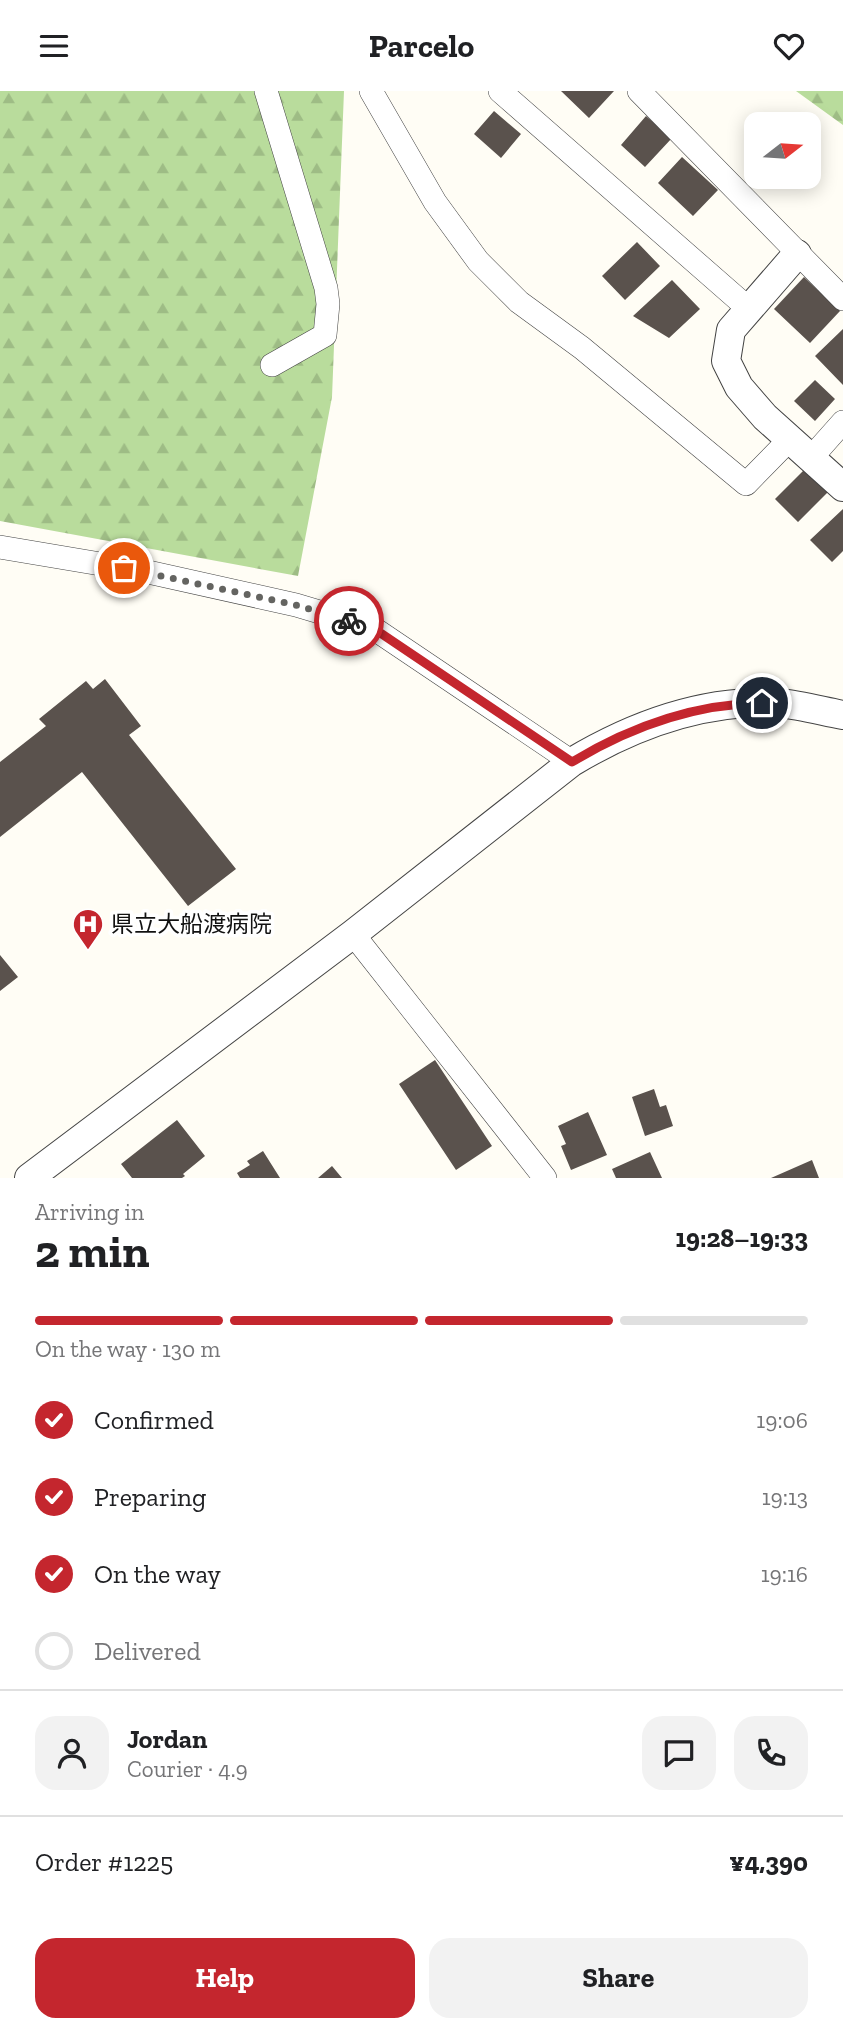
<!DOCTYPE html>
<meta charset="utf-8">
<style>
:root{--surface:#fff;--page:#f2f2f2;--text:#202124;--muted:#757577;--line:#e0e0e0;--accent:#c4262e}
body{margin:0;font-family:"Zilla Slab","Noto Sans JP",serif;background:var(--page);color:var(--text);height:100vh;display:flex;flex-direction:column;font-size:26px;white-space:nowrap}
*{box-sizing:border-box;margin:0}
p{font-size:23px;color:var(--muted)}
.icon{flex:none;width:38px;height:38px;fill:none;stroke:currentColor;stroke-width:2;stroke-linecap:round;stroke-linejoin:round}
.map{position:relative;height:1087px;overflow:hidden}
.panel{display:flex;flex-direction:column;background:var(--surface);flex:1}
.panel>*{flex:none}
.needle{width:46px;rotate:73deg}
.controls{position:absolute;left:744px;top:21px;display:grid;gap:14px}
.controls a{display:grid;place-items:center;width:77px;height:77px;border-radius:14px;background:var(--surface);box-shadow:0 4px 18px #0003;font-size:35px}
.pin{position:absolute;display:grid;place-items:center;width:60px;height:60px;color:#fff;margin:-30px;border:4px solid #fff;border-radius:50%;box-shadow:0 2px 7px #0007}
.courier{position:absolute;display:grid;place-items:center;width:70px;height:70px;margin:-35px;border:5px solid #c4262e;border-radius:50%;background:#fff;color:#222;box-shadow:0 2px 9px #0007}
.head em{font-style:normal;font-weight:700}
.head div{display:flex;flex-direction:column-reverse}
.head{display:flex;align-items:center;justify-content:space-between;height:119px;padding:0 35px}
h1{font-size:46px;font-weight:700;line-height:52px}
.bar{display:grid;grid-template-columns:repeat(4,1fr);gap:10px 7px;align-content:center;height:84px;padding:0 35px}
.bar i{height:9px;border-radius:5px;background:var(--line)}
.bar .active{background:var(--accent)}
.bar p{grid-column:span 4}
.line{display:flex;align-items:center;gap:18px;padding:0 35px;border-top:2px solid var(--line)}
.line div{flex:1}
.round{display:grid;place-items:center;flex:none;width:74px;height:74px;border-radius:21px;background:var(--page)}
ol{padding:0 35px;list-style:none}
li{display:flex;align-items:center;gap:21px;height:77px}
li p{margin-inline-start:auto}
li .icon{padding:7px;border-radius:50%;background:var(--accent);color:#fff;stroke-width:4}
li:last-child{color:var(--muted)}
li i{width:38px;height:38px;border:4px solid var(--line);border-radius:50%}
.button{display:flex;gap:14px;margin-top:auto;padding:14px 35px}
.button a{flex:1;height:80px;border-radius:21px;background:var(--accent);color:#fff;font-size:28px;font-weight:700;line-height:80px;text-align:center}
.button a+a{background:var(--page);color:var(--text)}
header{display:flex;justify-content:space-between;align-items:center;height:91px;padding:0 35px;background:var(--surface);font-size:32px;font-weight:700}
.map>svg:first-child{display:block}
.forest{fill:url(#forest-firs)}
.building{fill:#5a524d}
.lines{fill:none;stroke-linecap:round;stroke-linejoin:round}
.minor-casing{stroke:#444;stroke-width:24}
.tertiary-casing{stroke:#444;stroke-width:30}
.minor{stroke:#fff;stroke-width:23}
.tertiary{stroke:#fff;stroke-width:28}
.done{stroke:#646461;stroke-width:7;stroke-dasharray:0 12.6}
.route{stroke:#c4262e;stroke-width:9}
.labels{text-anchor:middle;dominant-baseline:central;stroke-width:7;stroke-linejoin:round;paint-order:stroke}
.poi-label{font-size:23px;fill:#111;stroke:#fff;text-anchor:start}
</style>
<header><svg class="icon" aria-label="menu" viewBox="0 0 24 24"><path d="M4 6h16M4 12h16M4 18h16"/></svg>Parcelo<svg class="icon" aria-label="heart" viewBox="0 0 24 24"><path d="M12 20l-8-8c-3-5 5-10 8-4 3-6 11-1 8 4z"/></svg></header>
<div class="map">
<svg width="843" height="1087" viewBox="0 0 843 1087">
<defs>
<pattern id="forest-firs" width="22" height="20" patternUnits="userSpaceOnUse" patternTransform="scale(1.75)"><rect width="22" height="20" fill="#b9dc9c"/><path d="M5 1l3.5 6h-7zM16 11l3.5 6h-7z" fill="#9ebc85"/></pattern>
</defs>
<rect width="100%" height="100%" fill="#fffdf5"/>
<!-- forest -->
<path class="forest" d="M0,0h344l-12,306 -34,179 -298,-55z
M796,0h47v34z"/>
<!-- building -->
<path class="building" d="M561,0h53l-25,27z
M494,20l27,23 -20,24 -27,-24z
M646,25l26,22 -27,29 -24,-22z
M682,66l36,33 -25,26 -35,-33z
M637,151l23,24 -35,34 -23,-24z
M804,186l36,34 -30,32 -36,-34z
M672,189l28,29 -31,29 -36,-22z
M843,238v56l-28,-29z
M815,289l20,19 -20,22 -21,-20z
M805,378l23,23 -30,30 -23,-23z
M843,418v42l-11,11 -22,-22z
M105,588l36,47 -12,9 107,134 -48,37 -106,-134 -82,65v-75l46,-36 -7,-7 47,-38 7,8z
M0,864l18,22 -18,14z
M435,969l57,86 -36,24 -57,-86z
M654,998l6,18 6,-2 7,21 -28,10 -13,-39z
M588,1021l19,43 -36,15 -10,-24 5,-2 -8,-18z
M177,1029l28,36 -22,18 2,2 -3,2h-50l-11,-14z
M263,1060l17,27h-40l-3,-5 13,-8 -3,-4z
M650,1061l12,26h-46l-4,-9z
M812,1069l7,18h-48z
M332,1075l10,12h-24z"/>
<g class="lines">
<!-- minor casing -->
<g class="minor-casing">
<path id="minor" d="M266,0l60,197 2,16 -3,31 -53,30
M371,0l64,111 43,59 41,41 63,46 164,136 44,-45
M500,0l249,218
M639,0l204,208
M811,367l32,-36
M0,456l148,25 148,33 77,23 199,134
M353,843l192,244"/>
</g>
<!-- tertiary casing -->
<g class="tertiary-casing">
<path id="tertiary" d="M797,163l-66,76 -5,31 13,26 26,30 78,70
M29,1087l324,-244 219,-172c62,-37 134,-63 207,-59 21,2 43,8 64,12"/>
</g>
<!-- minor -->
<use href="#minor" class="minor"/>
<!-- tertiary -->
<use href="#tertiary" class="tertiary"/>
</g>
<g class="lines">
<!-- done -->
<path class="done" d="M124,477l172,37 53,16"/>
<!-- route -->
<path class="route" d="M349,530l24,7 199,134c58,-35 122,-58 190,-59"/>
</g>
<!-- icons -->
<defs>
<g id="hospital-pin" transform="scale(1.575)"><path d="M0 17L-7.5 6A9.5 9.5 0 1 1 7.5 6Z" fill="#c4262e" stroke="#fff"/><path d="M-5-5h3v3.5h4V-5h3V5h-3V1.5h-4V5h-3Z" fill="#fff"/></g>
</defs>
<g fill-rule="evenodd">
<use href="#hospital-pin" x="88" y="833"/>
</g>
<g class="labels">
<!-- poi labels -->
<g class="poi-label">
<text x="111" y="833">県立大船渡病院</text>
</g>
</g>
</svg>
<div class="controls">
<a><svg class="needle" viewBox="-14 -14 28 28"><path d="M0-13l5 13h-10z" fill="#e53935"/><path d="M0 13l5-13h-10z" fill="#757577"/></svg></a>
</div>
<div class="pin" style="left:124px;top:477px;background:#ea580c"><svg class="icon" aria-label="bag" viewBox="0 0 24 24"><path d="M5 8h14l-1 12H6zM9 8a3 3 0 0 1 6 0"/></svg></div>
<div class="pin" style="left:762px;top:612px;background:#1f2937"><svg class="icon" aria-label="home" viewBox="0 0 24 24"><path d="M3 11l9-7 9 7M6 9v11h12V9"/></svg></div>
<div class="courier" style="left:349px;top:530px"><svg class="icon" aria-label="bike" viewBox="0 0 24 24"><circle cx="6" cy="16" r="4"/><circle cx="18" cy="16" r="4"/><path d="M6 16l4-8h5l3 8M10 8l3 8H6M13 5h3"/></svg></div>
</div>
<section class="panel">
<div class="head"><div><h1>2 min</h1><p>Arriving in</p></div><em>19:28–19:33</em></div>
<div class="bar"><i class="active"></i><i class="active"></i><i class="active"></i><i></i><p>On the way · 130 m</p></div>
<ol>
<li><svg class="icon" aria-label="check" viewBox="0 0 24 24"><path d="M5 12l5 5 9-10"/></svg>Confirmed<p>19:06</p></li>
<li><svg class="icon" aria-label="check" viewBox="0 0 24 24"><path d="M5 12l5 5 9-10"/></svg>Preparing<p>19:13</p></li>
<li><svg class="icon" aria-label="check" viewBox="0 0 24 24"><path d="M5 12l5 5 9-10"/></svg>On the way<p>19:16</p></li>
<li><i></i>Delivered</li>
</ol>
<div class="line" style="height:126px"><a class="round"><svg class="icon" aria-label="person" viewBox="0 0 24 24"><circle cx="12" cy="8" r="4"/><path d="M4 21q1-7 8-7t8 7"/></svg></a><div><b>Jordan</b><p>Courier · 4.9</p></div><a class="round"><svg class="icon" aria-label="chat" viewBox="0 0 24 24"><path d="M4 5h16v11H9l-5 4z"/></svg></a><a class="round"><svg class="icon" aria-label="phone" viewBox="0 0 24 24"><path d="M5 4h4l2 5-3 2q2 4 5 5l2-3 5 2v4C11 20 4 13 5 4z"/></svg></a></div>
<div class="line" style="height:91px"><div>Order #1225</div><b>¥4,390</b></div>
<div class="button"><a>Help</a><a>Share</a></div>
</section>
